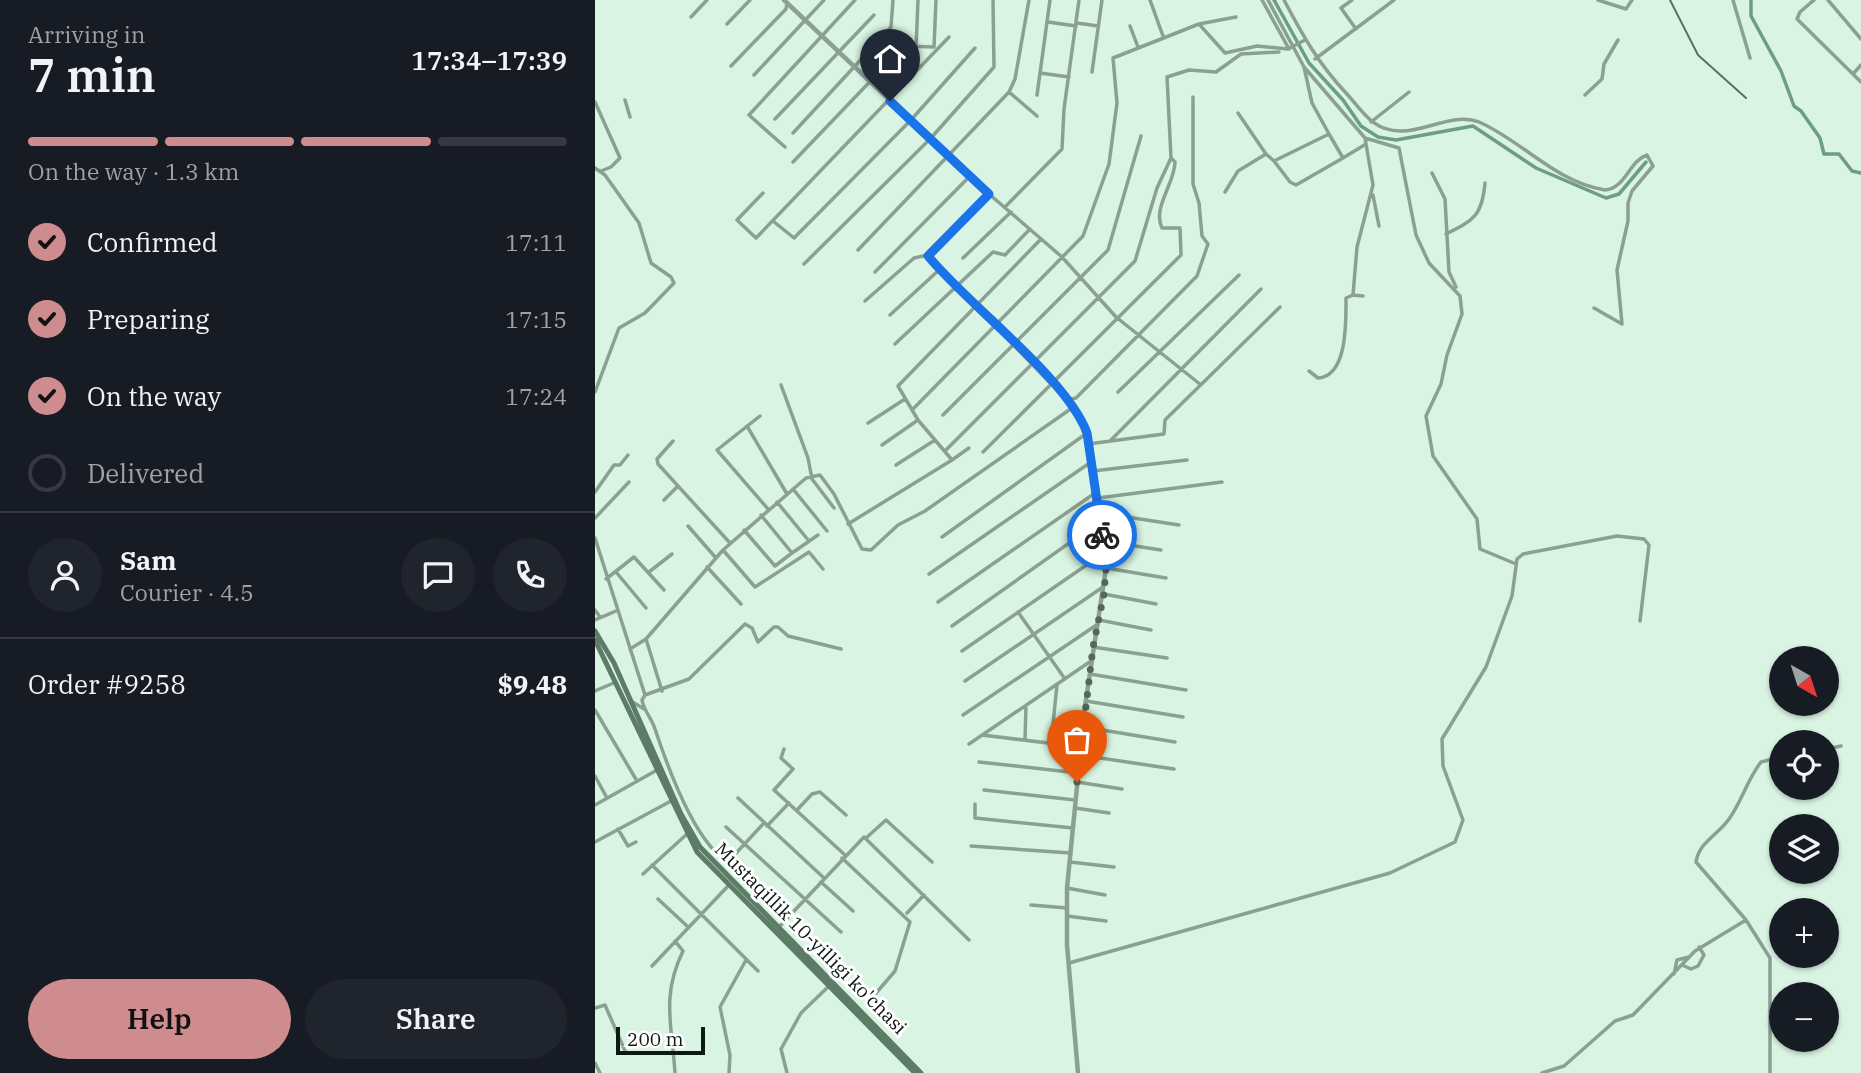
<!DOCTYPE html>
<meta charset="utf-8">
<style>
:root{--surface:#171b24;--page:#20242c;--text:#f1f3f6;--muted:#9ea1a6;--line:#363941;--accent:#cf8c8e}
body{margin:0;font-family:"IBM Plex Serif",serif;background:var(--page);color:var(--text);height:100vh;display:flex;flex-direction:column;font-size:26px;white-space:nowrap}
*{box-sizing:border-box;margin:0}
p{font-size:23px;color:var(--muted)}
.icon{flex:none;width:38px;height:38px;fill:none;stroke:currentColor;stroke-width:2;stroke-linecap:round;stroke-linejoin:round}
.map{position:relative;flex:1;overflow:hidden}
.panel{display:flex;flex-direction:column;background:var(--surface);width:595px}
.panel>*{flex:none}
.needle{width:46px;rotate:141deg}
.controls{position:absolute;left:1174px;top:646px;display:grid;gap:14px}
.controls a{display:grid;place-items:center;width:70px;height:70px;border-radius:50%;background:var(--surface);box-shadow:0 2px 5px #0004;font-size:35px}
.scale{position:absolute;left:21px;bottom:18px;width:89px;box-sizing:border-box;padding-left:7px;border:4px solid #0f1913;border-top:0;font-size:19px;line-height:24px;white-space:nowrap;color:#0f1913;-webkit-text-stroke:5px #fff;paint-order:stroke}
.pin{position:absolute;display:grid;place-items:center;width:60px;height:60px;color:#fff;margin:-72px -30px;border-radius:50% 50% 50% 0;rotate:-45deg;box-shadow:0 0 7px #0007}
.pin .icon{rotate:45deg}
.courier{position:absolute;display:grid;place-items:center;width:70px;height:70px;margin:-35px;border:5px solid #1a73e8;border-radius:50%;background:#fff;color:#222;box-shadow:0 2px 9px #0007}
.headline em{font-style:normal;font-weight:600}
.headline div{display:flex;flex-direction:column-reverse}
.headline{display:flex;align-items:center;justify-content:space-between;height:119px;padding:0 28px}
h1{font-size:46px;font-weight:600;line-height:52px}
.bar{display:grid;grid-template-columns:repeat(4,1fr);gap:10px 7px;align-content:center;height:84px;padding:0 28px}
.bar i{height:9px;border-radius:5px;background:var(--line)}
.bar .selected{background:var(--accent)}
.bar p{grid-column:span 4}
.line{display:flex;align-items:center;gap:18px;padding:0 28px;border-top:2px solid var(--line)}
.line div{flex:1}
.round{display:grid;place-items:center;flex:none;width:74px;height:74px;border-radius:37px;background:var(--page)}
ol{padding:0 28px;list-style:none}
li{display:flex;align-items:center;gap:21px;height:77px}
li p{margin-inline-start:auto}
li .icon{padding:7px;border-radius:50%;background:var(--accent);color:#111;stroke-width:4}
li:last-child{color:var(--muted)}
li i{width:38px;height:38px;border:4px solid var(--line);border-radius:50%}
.action{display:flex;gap:14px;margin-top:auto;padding:14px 28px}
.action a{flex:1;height:80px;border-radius:42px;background:var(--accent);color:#111;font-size:28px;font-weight:600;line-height:80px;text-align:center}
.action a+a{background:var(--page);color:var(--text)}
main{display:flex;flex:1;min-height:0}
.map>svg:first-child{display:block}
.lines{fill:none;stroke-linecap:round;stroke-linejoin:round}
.stream{stroke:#51765f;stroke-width:2}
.canal{stroke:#6d9e7f;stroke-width:3.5}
.minor{stroke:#8ba092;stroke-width:3.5}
.tertiary{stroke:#8ba092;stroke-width:4.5}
.secondary{stroke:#5c7c67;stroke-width:5}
.done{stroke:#56665b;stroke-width:7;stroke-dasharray:0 12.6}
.route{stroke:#1a73e8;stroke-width:9}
.labels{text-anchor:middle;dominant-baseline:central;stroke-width:6;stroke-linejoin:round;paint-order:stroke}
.street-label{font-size:19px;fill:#0f1913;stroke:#fff}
</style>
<main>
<section class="panel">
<div class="headline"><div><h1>7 min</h1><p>Arriving in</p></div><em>17:34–17:39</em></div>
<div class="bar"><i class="selected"></i><i class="selected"></i><i class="selected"></i><i></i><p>On the way · 1.3 km</p></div>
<ol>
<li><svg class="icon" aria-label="check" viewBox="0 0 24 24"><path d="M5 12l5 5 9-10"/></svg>Confirmed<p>17:11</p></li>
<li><svg class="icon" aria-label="check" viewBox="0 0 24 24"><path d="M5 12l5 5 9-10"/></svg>Preparing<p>17:15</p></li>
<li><svg class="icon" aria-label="check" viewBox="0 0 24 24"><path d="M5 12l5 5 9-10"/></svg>On the way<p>17:24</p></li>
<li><i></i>Delivered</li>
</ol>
<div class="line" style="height:126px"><a class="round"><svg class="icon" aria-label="person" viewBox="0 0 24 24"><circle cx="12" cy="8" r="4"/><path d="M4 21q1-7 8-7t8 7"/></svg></a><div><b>Sam</b><p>Courier · 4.5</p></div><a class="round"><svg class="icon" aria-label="chat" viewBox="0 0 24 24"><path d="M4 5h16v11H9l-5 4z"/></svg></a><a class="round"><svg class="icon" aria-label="phone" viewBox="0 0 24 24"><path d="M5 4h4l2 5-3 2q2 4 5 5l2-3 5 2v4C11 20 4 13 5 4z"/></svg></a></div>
<div class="line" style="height:91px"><div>Order #9258</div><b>$9.48</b></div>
<div class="action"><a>Help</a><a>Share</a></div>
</section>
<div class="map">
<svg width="1266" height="1073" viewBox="0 0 1266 1073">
<rect width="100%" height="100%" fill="#d9f4e2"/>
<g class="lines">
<!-- stream -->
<path class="stream" d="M1075,0l28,55 48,43"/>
<!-- canal -->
<path class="canal" d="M679,0l35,63 34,37 18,26 17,11 18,3 77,-14 63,42 70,30 13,-4 27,-32
M1156,0v16l30,55 13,35 7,5 19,27 4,16h15l13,17 9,2"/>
<!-- minor -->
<path class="minor" d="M555,0l13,36
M667,0l27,49
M673,0l36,67 61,71 8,47 -16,62 -4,48 -7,3c0,22 2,78 -28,80l-9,-7
M689,0c19,36 34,63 62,93 16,17 26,38 54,38 25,1 54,-19 79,-9 42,18 76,60 126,68 21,-2 24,-29 42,-35l6,11 -21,25 -4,12v18l-11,49 5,54 -28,-16
M757,0l-11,8 15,21
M1003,0l28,9 6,-9
M1138,0l17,58
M1219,0l-14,12 -3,7 64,63
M1233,0l33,39
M96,17l16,-17
M453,22l28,4
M482,23l21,3
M132,24l23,-24
M604,24l37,-7
M535,26l8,21
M321,48l2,-48
M720,59l79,-59
M136,66l55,-57 1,-6
M709,67l8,36 17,31
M497,72l10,-72
M445,73l29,4
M1258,74l8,-9
M159,75l70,-75
M414,92l28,24
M442,95l13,-95
M990,95l17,-16 2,-15 14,-24
M30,100l5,17
M0,102l25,56 -9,9 -10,4
M643,113l28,41
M180,119l99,-104
M776,122l38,-30
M198,133l98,-106 2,-27
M770,138l34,10 17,87 13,28 31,33 2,18 -15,41 -6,29 -15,32 7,40 44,63 3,30 36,15
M190,147l-36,-32 106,-115
M679,161l16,21 6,3 47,-27
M198,162l111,-116 30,1 2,-47
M0,168l10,7 34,48 12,40 20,14 3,6 -29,30 -26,15 -24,64
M837,173l13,26 4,73 7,15
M630,192l13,-21 28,-17 8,7 55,-27 14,24 23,-14
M168,193l-26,27 19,18 193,-201
M778,195l6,31
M410,207l57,-58 2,-40 15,-109
M178,221l21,17 117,-118 64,-72
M851,234c28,-14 36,-18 39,-51
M263,250l151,-158 6,-13 14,-79
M368,258l48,-46
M209,264l127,-126 63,-71 -1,-67
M280,272l95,-96
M758,295l10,1
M270,301l49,-43 14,-3 61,-61 73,63 54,60 85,68
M295,315l49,-45
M300,344l98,-92 12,3 25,-26
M186,385l27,73 4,21 22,29
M523,392l121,-117
M472,400l9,-2 121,-122 11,-32 -6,-8 -3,-33 -6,-19v-87
M317,410l171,-174 26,-72 8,-61 -4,-45 86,-34 26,29 32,-7 31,3 17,-9
M348,415l165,-165 33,-114
M165,416l-43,34 51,59
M273,423l37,-24
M152,426l40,68
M78,441l-16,18 1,5 72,79
M515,441l151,-152
M493,444l76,-10 1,-14 115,-113
M287,445l36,-25
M350,451l190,-190 22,-73 14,-30 -4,-81 22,-7 27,2 25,-18 38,-2
M388,452l198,-197 -1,-27h-18c-10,-20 13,-45 13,-66l-4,-4
M357,460l17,-12
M301,465l39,-25
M498,471l94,-11
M198,489l34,42
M0,492l19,-27h6l8,-10
M503,498l124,-16
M69,500l14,-14
M182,502l32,39
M506,513l78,12
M166,515l31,38 26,-18
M0,518l34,-36
M253,524l104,-64 -34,-40 -20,-34 143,-147
M93,526l28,32
M149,530l31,36 17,-13
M347,537l145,-104
M0,538l50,157
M508,541l58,9
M128,550l32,37 54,-35 14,17
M112,567l34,37
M511,568l60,10
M21,572l30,36
M54,572l23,-18
M334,574l162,-112
M11,579l28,-22 30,33
M509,594l52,10
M343,602l157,-109
M0,610l5,7
M423,612l47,67
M0,620l21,-9
M504,620l52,10
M357,626l147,-104
M51,639l16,52
M498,647l74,11
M35,649l16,-10 77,-89 83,-72 14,-3 14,19 28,55 9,1 27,-25 27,-14 147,-103
M367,651l142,-98
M495,674l96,16
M370,681l138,-94
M0,691l21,-9
M50,695l-3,5c2,11 10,19 13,29 12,36 32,90 56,118 22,27 49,49 74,73
M50,695l44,-16 56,-55 7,4 6,14 16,-15h4l10,9 53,13
M36,701l13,8
M491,701l97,16
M0,710l42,71
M368,715l135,-91
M489,727l91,15
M387,735l99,12
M430,740l1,-35
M456,743l6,-58
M374,744l122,-83
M189,749l-3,9 12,11 -19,21 71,65
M1232,749l14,-3
M485,755l94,14
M384,762l99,11
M0,776l12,22
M482,782l45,7
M389,790l91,10
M143,798l86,80
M380,804v14l98,10
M0,805l62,-35
M480,808l34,5
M202,810l15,-16 8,-2 26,23
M172,826l22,-23
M131,827l115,105
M23,829l10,17 8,-4
M271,838l20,-18 46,42
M0,842l76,-41
M376,846l100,7
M247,858l68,64 -15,49 -24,28 16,20
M475,862l44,5
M132,863l37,-40
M57,865l106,106
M48,874l44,-40
M226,882l32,29
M472,888l38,7
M63,899l29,27
M436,905l36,3
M312,913l17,-18
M472,916l39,5
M184,927l85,-90 105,103
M474,963l321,-90 65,-31 8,-22 -20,-54 -1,-27 44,-72 26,-71 5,-37 6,-5 94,-18 27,3 5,6 -9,76
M1087,965l9,4 7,-3 6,-11 -5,-8
M57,966l77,-81
M1079,974l3,-14 12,-3
M0,1008l10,-3 21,48
M0,1063l5,10
M80,1073c-3,-48 -14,-77 8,-122l-8,-10
M134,1073l1,-18 -10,-48 26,-47
M192,1073l-6,-24 20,-36 28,-27
M947,1073l22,-7 51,-45 18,-6 62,-64 51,-31
M1175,1073v-115l-24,-38 -50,-58c3,-20 22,-27 33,-43 13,-18 18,-39 32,-57l20,-5"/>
<!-- tertiary -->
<path class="tertiary" d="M189,0l205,194
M333,255l139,145 20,33 19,135 -21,138 -18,182v57l11,128"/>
<!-- secondary -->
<path class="secondary" d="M0,631l19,32 67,151 19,33 221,226
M0,640l102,212 218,221"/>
</g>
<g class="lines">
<!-- done -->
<path class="done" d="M482,782l16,-135 11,-53 2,-26 -4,-33"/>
<!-- route -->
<path class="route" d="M295,101l99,93 -61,62c41,50 139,122 159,177l15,102"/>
</g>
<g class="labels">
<!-- street labels -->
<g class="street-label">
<text transform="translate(216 938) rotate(45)">Mustaqillik 10-yilligi ko'chasi</text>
</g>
</g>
</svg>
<div class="controls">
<a><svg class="needle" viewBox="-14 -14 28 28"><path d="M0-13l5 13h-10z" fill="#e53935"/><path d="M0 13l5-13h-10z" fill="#9ea1a6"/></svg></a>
<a><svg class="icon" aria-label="locate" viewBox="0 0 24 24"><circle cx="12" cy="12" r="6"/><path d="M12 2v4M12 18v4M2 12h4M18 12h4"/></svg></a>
<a><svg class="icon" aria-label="layers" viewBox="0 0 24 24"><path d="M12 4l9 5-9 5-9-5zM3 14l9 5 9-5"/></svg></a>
<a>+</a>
<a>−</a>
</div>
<div class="scale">200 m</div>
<div class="pin" style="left:482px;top:782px;background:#ea580c"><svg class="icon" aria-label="bag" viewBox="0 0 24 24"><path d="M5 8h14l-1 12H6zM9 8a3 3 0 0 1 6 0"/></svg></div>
<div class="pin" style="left:295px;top:101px;background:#1f2937"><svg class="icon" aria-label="home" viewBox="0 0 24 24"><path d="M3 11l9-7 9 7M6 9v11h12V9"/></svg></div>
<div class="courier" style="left:507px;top:535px"><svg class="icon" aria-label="bike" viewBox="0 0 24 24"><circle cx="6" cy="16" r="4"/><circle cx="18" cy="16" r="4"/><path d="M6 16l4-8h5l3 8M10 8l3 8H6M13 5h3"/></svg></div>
</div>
</main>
